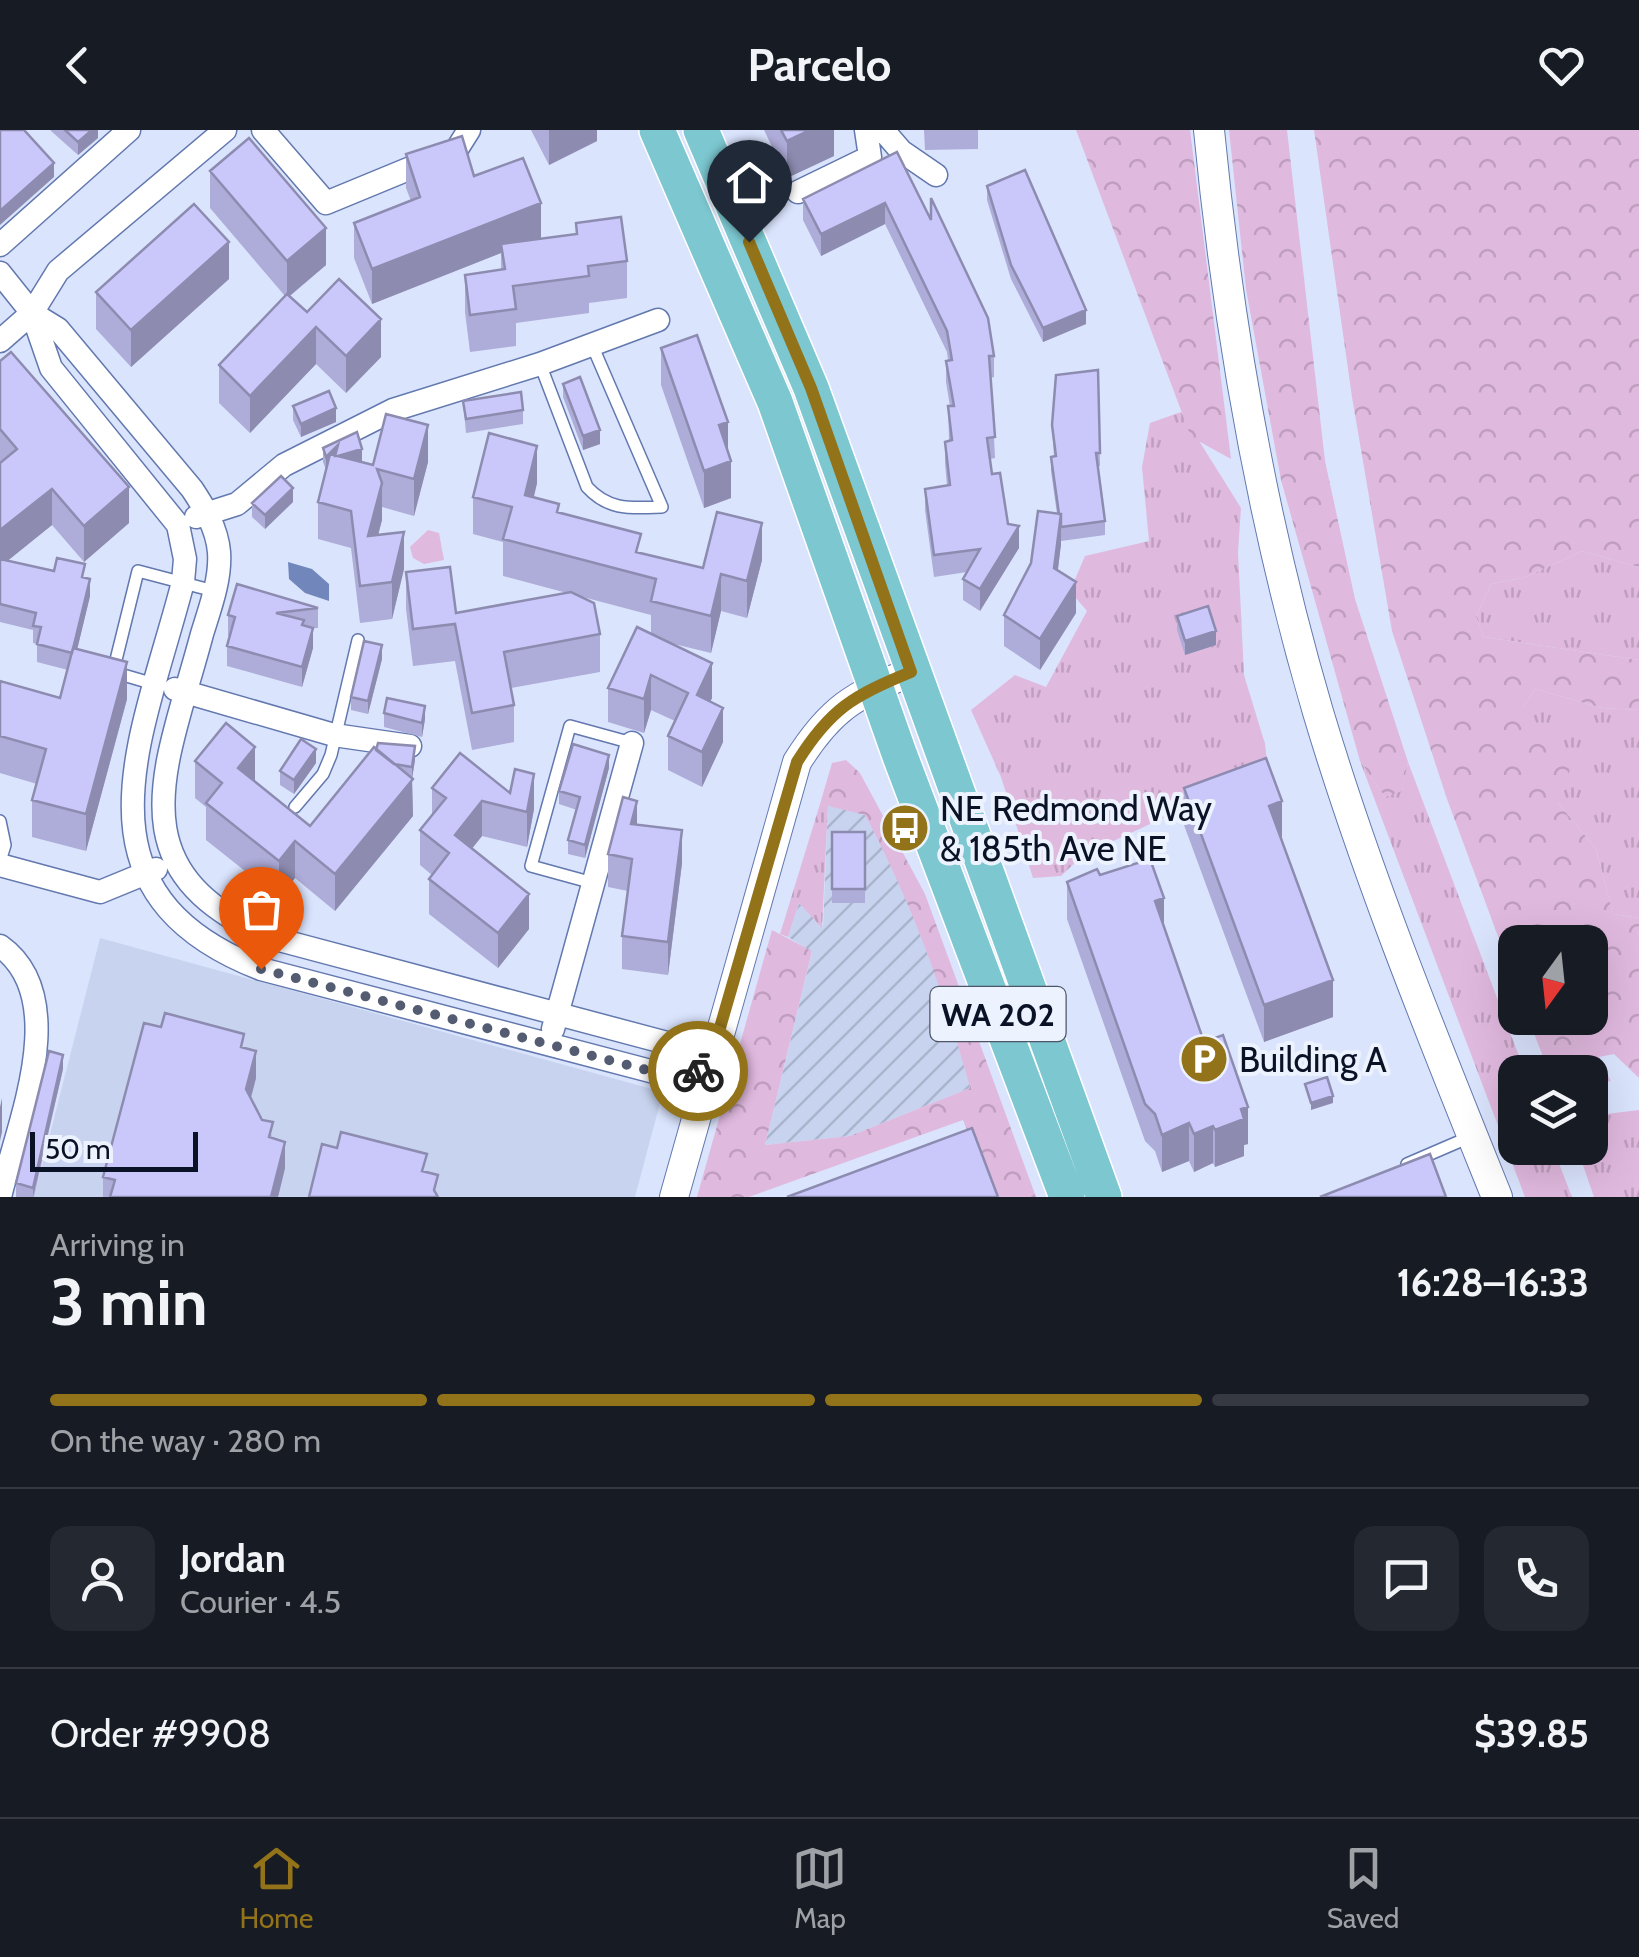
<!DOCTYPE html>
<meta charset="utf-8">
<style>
:root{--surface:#171b24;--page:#242831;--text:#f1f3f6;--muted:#9ea1a6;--line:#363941;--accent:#93731a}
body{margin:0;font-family:Cabin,sans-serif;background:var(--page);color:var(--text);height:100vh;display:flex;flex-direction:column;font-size:38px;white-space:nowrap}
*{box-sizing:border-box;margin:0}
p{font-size:32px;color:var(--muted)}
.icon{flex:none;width:55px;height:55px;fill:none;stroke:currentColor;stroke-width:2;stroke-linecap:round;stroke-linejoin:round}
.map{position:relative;height:1067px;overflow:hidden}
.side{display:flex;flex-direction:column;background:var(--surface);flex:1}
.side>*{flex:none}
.needle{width:65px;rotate:195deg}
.tools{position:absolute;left:1498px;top:795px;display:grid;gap:20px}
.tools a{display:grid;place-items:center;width:110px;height:110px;border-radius:20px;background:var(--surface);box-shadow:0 10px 40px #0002;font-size:50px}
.scale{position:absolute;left:30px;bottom:25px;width:168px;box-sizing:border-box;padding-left:10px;border:5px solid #0a1226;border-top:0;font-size:28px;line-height:35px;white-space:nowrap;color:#0a1226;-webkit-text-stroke:8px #ecf2fe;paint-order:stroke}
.pin{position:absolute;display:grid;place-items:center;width:85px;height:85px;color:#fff;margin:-102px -42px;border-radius:50% 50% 50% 0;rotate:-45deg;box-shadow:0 0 10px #0007}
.pin .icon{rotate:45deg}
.courier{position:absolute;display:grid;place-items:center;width:100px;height:100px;margin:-50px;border:8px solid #93731a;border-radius:50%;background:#fff;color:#222;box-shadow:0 2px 12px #0007}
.head em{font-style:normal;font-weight:700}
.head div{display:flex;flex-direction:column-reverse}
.head{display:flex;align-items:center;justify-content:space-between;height:170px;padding:0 50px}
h1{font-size:65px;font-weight:700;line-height:75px}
.bar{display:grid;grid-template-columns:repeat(4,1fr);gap:15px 10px;align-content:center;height:120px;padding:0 50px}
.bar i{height:12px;border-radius:8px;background:var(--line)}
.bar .selected{background:var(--accent)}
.bar p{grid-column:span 4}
.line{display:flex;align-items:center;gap:25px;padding:0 50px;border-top:2px solid var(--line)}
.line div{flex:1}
.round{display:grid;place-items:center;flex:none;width:105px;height:105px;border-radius:20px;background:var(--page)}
header{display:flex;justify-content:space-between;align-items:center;height:130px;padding:0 50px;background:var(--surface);font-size:45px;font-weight:700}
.dock{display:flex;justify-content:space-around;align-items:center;height:140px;border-top:2px solid var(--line);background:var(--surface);font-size:28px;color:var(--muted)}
.dock a{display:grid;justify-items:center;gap:5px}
.dock .selected{color:var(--accent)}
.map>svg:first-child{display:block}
.built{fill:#c8d4ef}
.industrial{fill:url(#industrial-furrows)}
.grass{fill:url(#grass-tufts)}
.forest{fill:url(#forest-crowns)}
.park{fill:#e0b9df}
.water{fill:#7187bc}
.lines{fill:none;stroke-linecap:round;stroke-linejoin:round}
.service-casing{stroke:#6278ae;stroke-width:14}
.minor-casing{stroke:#6278ae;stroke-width:25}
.tertiary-casing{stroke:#6278ae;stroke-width:30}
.secondary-casing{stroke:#6278ae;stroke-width:32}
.primary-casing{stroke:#fff;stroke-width:38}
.service{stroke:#fff;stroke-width:11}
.minor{stroke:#fff;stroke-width:22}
.tertiary{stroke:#fff;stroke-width:28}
.secondary{stroke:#fff;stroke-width:30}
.primary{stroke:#7cc7d0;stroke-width:35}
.wall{fill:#aeacd8}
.shaded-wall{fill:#8d8cb0}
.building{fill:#cac8fb;stroke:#8d8cb0;stroke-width:2.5}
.done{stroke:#535c71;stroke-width:10;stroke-dasharray:0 18}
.route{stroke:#93731a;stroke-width:12}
.labels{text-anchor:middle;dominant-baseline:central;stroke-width:8;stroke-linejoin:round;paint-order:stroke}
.shield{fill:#ecf2fe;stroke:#4e5567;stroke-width:2.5}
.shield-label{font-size:32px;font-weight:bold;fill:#0a1226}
.poi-label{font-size:35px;fill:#0a1226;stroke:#ecf2fe;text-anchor:start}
</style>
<header><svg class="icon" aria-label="back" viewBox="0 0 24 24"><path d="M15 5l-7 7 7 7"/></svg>Parcelo<svg class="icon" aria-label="heart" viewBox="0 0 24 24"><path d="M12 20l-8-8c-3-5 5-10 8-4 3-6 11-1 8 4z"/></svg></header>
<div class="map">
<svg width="1639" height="1067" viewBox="0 0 1639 1067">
<defs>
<pattern id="industrial-furrows" width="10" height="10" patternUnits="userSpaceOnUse" patternTransform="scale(2.5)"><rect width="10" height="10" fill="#c8d4ef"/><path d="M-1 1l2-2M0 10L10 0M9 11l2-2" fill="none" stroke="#aab5cd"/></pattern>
<pattern id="grass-tufts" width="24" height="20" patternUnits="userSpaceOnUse" patternTransform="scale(2.5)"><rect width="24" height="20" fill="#e0b9df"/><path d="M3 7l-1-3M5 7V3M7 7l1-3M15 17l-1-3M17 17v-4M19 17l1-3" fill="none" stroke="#bf9ebf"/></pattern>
<pattern id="forest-crowns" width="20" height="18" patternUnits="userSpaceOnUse" patternTransform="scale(2.5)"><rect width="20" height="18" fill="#e0b9df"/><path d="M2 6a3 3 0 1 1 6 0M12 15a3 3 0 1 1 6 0" fill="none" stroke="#bf9ebf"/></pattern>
</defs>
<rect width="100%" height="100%" fill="#dae4fd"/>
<!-- built -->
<path class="built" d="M100,808l563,154 -28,105h-601z"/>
<!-- industrial -->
<path class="industrial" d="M828,675l37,10 41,77 42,114 22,82 -120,48 -85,9 47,-193 -24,-15 11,-34 24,23z"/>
<!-- grass -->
<path class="grass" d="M1181,282l60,96 -3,44 6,123 21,69 5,43 -96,26 -91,42 -22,21 -28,2 -32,-101 -30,-67 44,-35 31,12 41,-76 -17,-20 15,-35 64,-15 -7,-74 8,-44z
M1582,421l57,16v93l-155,-23 -8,-20 15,-33 35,-7z
M1535,559l67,19 37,2v208l-26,-4 -17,-65 -38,-46 -35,-96z
M1360,631l25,36 17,-7 6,-28 117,310h-10v76h38l19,49h-47z
M820,674l8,1 -6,123 -23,-25 -11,34 -8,-3z
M1639,980v87h-45l-17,-49h13v-32z"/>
<!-- forest -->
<path class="forest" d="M1076,0h114l41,329 -40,-22z
M1229,0h58l38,331 30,138 53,163 -6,29 -17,6 -25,-36 -79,-281 -35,-191z
M1314,0h325v437l-57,-16 -56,26 -35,7 -15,33 8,20 155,23v50l-37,-2 -67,-19 -12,18 49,57 -14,39 38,46 17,65 26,4v160l-25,-24 -15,3 12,24 -21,5v-14h-41l-21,-54h62v-76h-75v40l-68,-183 -55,-168 -40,-234z
M846,630l14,13 65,121 111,303h-43l-30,-77 -214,77h-52l75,-267 40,21 -47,194 85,-9 120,-48c-26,-96 -58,-185 -105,-273l-45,-11 12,-41z"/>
<!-- park -->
<path class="park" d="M428,400l11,3 5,27 -20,4 -11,-6 -3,-11z"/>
<!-- water -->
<path class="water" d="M288,432l24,7 17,15v17l-24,-8 -16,-14z"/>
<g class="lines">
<!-- service casing -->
<g class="service-casing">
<path id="service" d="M540,234l47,123c22,24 44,21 75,20l-70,-162
M154,554l-41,-12 25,-101 76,20
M295,677l28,-33 8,-19 27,-115
M0,691l5,24 -5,16
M593,753l-62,-17 39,-140 62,17
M1407,1034l65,-28"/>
</g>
<!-- minor casing -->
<g class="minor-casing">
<path id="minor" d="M263,0l63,73 131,-54 12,-19
M883,0l18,21 35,24
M798,62l72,-35 -4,-27
M0,115l129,-115
M0,143l32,40 19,55 127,157 7,34 -2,23c-40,155 -120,310 78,387l416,109 30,-9
M32,183l26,16 134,160c12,18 25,39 27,63 2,27 -9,56 -17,82 -35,132 -91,237 70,304l410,109 25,22
M0,211l32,-28 26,-42 167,-141
M196,387l41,-13 47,-39 109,-55 147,-46 118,-44
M175,559l159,46 76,11
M0,735l100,27 56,-23
M0,816c73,52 17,179 0,251
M553,899l79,-286"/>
</g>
<!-- tertiary casing -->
<g class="tertiary-casing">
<path id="tertiary" d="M674,1067l123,-435c33,-53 57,-67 114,-90"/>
</g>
<!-- secondary casing -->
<g class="secondary-casing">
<path id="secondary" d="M1209,0c19,197 53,392 109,582 49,164 115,326 179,485"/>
</g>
<!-- primary casing -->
<g class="primary-casing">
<path id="primary" d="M657,0l118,272 125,354 167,441
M701,0l110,258 293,809"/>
</g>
<!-- service -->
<use href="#service" class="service"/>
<!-- minor -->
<use href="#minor" class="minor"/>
<!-- tertiary -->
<use href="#tertiary" class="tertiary"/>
<!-- secondary -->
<use href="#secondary" class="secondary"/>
<!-- primary -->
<use href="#primary" class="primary"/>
</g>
<!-- wall -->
<path class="wall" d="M50,0h48v8l-20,17z
M531,0h66v11l-48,24z
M764,0h70v26l-47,22z
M924,0h54v19l-53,1z
M897,22l97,204v21l-3,1 4,80 -5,1 2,15 16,50 11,24 -39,63 -17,-11v-21l4,-7 -33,5 -9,-67v-21l22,-3 -2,-23v-21l4,-2 -1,-34h2l-4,-24v-21l2,-1 -1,-8 -62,-128 -64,32 -18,-36v-21z
M406,24l68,22 67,62 35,-4v-11l51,38v37l-38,5v10l-73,10v23l-46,6 -5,-40v-37l36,-5v-17l-129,51 -18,-46v-35l57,-22 -5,-13z
M210,41l116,94 -36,31 17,16 74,45 -35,36 -30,-29 -66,69 -31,-30v-38l66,-69 -75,-88z
M987,56l99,138 -43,18 -32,-63 -24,-79z
M229,149l-98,88 -35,-38v-37z
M661,218l67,103 3,47 -27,10 -43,-123z
M0,231l129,162 -45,39 -32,-37 -44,35 77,18 5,18 -13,53 50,50 -41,152 -54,-14v-37l5,-16 -37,-11v-92l60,17 8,-28 -31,-8v-18l-4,-1v-13l-33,-8z
M1098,240l2,96 -3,1 8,54v14l-44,6 -3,29 18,43 -36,57 -36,-24v-31l53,-101 -6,-43v-14h3l-2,-32z
M563,254l37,60 -17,6 -20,-53z
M463,271l60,9v14l-57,9z
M293,276l43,16 -35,15 -8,-17z
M323,318l50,17 55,-3 -14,54 -32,-9v13l-4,15 26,34 -12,50 -32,4 -9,-75 -33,-9v-37l8,-32 -3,-8z
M537,353l-3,14 25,16 82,40 62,15 59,-8 -15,58 -26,-7 -10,42 -41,-10 42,55 -2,4 13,40 -21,45 -34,-17v-34l7,-15 -24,-11 -7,23 -36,-11v-34l43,-54v-19l-72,-19 21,38v38l-89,16 3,17v37l-42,8 -17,-89 -42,5 -7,-57v-37l50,41 111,-20 -64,-17v-34l-30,-8v-37z
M293,372l-28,27 -13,-12v-14z
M318,478v20h-5v20l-11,39 -75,-21v-20l3,-10h-2v-21z
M1177,486l39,29 -31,10 -8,-25z
M382,529l-14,55 -17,-4v-13z
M384,583l41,6 -3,18 -38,-10z
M376,620l39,10 -3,18 1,38 -78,95 -40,-33 -16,20 -73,-58v-33l-11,-9v-37l60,20 55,45z
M316,633l-22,31 -14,-9v-14z
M609,638l-24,90 -17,-4v-14l9,-30 -18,-6v-13z
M432,658l78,5 24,16 -7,38 -45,-11 -10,12 57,81 -31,39 -69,-54v-35l3,-4 -12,-10v-35l12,-15z
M1184,658l98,50 51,179 -69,25 -80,-217z
M637,694l45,39 -14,112 -46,-6v-33l6,-45 -20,-4v-33z
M832,702h33v71h-33z
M1100,745l64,52 40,115 44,102 -4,1v11l-29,11 -2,-4 -19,9 -5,-11 -27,11 -7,-21 -10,-10 -78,-222v-37z
M244,918l12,30 -5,20 22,40 12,30 -7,29h-175v-20z
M63,939l-29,128h-18v-14z"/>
<!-- shaded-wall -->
<path class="shaded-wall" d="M92,0h6v8l-20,17v-13z
M549,0h48v11l-48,24z
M810,0h24v26l-47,22v-37z
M54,33v14l-54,48v-14z
M541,73v35l-40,6v9l-129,51v-35z
M885,73v21l-64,32v-22z
M326,98v37l-39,33v-37z
M229,112v37l-98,88v-37z
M1086,180v14l-43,18v-14z
M381,189v38l-35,36v-37z
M316,197v37l-66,69v-37z
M336,278v14l-35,15v-13z
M728,292v37l-9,-34z
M428,295v37l-14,54v-37z
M600,300v14l-17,6v-14z
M338,315l24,4v13l-36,8v-13z
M537,316v37l-12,49v-37z
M731,331v37l-27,10v-37z
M382,353v37l-14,53v-37z
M129,357v36l-45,39v-36z
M293,358v14l-28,27v-14z
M52,359v36l-52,42v-37z
M1061,384v31l-7,54v-31z
M762,393v37l-15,58v-37z
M1019,396v22l-39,63v-22z
M404,402v37l-12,50v-37z
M721,444v37l-10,42v-37z
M90,449v17l-18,75v-18z
M1076,452v31l-36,57v-31z
M313,498v20l-11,39v-20z
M1216,501v14l-31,10v-14z
M382,515v14l-14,55v-13z
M127,532v37l-41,152v-37z
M712,533v35l-15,31v-34z
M651,545v35l-7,23v-34z
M425,576v13l-3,18v-14z
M723,578v34l-21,45v-35z
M415,616v14l-3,19 1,37 -78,95v-37l77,-94v-13z
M255,617v37l-17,-16z
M316,619v14l-22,31v-14z
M609,625v13l-24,90v-13z
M534,644v35l-7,38v-35z
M482,671v35l-27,34v-35z
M637,671v33l-6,-10z
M1282,671v37l-13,5v-37z
M682,700v33l-14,112v-33z
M295,711v37l-16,20v-37z
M529,764v35l-31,39v-35z
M1164,768v37l-9,-34z
M1333,850v37l-69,25v-37z
M256,921v27l-10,38v-27z
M63,925v14l-30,128v-9z
M1333,966v7l-22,7v-7z
M2,968v34l-2,9v-34z
M1248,977v37l-4,1v11l-29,11v-37l26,-21z
M1189,993v38l-27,11v-37z
M1213,996v37l-19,9v-38z
M285,1012v26l-7,29h-7z"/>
<!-- building -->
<path class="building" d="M0,0h24l30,33 -54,48z
M65,0h27l-14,12z
M781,0h29l-23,11z
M462,6l12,40 49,-18 18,45 -169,66 -18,-46 66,-26 -14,-43z
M249,8l77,90 -39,33 -77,-90z
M897,22l34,68v-22l57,120 6,38h-5l6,81 -8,1 5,36 8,-1 8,51 11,2 -39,63 -17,-10 17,-30 -46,6 -9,-66 25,-4 -5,-43 7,-2 -4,-34h6l-8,-45 6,-1 -5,-29 -62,-128 -64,31 -18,-35z
M1025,40l61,140 -43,18 -32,-63 -24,-79z
M194,74l35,38 -98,88 -35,-38z
M621,87l6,44 -39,5 1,10 -76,10 3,23 -46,6 -5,-40 40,-6 -4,-25 76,-10 -1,-11z
M339,149l42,40 -35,37 -30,-29 -66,69 -31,-31 68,-71 20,18z
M697,205l31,87 -9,3 12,36 -27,10 -43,-123z
M11,222l118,135 -45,39 -32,-37 -52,41v-67l17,-14 -17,-20v-68z
M1098,240l2,83h-4l9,68 -44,6v-13h-2l-8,-57 5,-1 -4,-31 4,-50z
M580,247l20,53 -17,6 -20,-52z
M329,261l7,17 -35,16 -8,-18z
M521,262l2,18 -57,9 -3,-18z
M386,284l42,11 -14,54 -37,-10 5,14 -14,53 36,-4 -12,50 -32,4 -9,-75 -33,-9 12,-48 43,11z
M357,302l5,17 -24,7h-3l3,-11 -12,12 -3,-9z
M489,303l48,13 -12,49 34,9 -2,8 84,22 -5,18 67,16 14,-56 45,11 -15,58 -26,-7 -10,42 -60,-15 5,-22 -153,-40 9,-32 -39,-10z
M281,346l12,12 -28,27 -13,-12z
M1038,381l23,3 -7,54 22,14 -36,57 -36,-24 27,-52z
M57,428l28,6 -3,13 8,2 -18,74 -35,-9 4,-17 -8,-1 3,-13 -36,-9v-45l54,12z
M450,437l6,46 115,-21 23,11 6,31 -96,18 10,53 -42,8 -17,-89 -42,5 -7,-57z
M237,454l81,24 -42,5 28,7 -2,5 11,3 -11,39 -75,-21 8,-29 -7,-2z
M1208,476l8,25 -31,10 -8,-25z
M637,497l75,36 -15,32 26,13 -21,44 -34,-16 20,-43 -37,-18 -7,24 -36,-11z
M364,511l18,4 -14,56 -17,-4z
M73,518l54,14 -41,152 -54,-14 14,-51 -46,-13v-55l60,17z
M387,568l38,8 -3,17 -38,-10z
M226,593l29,24 -17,21 72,58 64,-79 39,32 -78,95 -40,-33 -16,20 -73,-58 16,-20 -27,-22z
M301,609l15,10 -22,31 -14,-9z
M378,613l37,3 -3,21 -18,-3 -18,-14z
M573,614l36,11 -24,90 -17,-5 12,-43 -21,-6z
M460,623l50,40 5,-24 19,5 -7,38 -45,-11 -27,34 74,59 -31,39 -69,-54 20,-26 -29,-23 26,-32 -14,-10z
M1266,628l16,43 -13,5 64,174 -69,25 -80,-217z
M623,667l14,4 -6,23 51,6 -14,112 -46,-6 10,-77 -24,-5z
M832,702h33v57h-33z
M1150,729l14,39 -9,3 49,141 19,-7 25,72 -7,2 3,10 -29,11 -2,-4 -19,8 -5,-11 -27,12 -7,-21 -10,-10 -78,-222 30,-13 3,6z
M165,883l79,21 -3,13 15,4 -10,38 16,31 11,2 -4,15 16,5 -14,55h-161l5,-17 -12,-3 41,-154 17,4z
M49,921l14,4 -30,133 -17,-5z
M1327,947l6,19 -22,7 -6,-19z
M972,998l26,69h-211z
M341,1002l86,22 -5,17 16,4 -4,15 4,7h-129l13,-53 15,4z
M1430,1024l16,43h-126z"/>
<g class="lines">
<!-- done -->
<path class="done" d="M261,839l416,109 21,-7"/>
<!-- route -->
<path class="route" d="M698,941l10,-2 89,-307c33,-53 57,-67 114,-90l-100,-284 -62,-146"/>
</g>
<!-- icons -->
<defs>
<g id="bus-disc" transform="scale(2.5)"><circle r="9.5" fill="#93731a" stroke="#ecf2fe"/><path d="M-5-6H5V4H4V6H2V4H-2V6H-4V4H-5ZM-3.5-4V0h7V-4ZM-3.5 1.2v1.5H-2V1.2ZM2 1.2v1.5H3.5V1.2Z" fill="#fff"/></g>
<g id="parking-disc" transform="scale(2.5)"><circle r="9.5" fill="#93731a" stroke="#ecf2fe"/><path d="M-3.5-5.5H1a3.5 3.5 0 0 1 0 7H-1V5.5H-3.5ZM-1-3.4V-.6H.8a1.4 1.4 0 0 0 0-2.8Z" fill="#fff"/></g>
</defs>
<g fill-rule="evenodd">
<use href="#bus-disc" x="905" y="698"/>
<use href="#parking-disc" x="1204" y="929"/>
</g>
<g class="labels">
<!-- shield labels -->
<rect class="shield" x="930.5" y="857" width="135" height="54" rx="8"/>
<g class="shield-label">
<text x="998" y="884">WA 202</text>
</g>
<!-- poi labels -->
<g class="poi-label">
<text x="940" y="678">NE Redmond Way<tspan x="940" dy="40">&amp; 185th Ave NE</tspan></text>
<text x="1239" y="929">Building A</text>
</g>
</g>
</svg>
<div class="tools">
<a><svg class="needle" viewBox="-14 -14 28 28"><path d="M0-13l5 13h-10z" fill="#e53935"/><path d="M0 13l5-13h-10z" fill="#9ea1a6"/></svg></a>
<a><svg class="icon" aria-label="layers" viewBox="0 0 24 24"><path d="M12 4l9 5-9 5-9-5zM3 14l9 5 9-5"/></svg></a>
</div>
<div class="scale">50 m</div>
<div class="pin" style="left:261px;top:839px;background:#ea580c"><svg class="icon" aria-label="bag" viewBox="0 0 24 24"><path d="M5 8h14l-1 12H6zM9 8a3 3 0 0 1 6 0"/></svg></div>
<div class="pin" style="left:749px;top:112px;background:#1f2937"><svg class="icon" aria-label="home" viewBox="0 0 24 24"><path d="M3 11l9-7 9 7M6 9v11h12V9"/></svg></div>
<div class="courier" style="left:698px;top:941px"><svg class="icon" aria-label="bike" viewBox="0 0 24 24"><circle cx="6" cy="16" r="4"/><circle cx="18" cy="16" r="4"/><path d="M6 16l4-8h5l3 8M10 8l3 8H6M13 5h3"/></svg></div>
</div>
<section class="side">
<div class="head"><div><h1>3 min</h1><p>Arriving in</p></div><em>16:28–16:33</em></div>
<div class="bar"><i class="selected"></i><i class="selected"></i><i class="selected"></i><i></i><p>On the way · 280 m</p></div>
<div class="line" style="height:180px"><a class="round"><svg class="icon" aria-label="person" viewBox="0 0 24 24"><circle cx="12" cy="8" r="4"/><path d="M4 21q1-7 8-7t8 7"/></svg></a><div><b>Jordan</b><p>Courier · 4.5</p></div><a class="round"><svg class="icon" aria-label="chat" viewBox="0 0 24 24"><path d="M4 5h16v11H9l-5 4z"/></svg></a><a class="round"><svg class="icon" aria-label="phone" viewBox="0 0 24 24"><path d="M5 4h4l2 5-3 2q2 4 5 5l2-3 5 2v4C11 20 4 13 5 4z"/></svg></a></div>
<div class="line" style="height:130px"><div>Order #9908</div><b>$39.85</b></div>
</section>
<nav class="dock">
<a class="selected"><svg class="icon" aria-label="home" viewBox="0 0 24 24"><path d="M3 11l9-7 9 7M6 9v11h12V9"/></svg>Home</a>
<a><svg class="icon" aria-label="map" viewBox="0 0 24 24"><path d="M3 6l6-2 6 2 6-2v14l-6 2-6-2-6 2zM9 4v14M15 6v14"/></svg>Map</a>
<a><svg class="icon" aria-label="saved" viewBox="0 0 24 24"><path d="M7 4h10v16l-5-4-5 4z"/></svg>Saved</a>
</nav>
